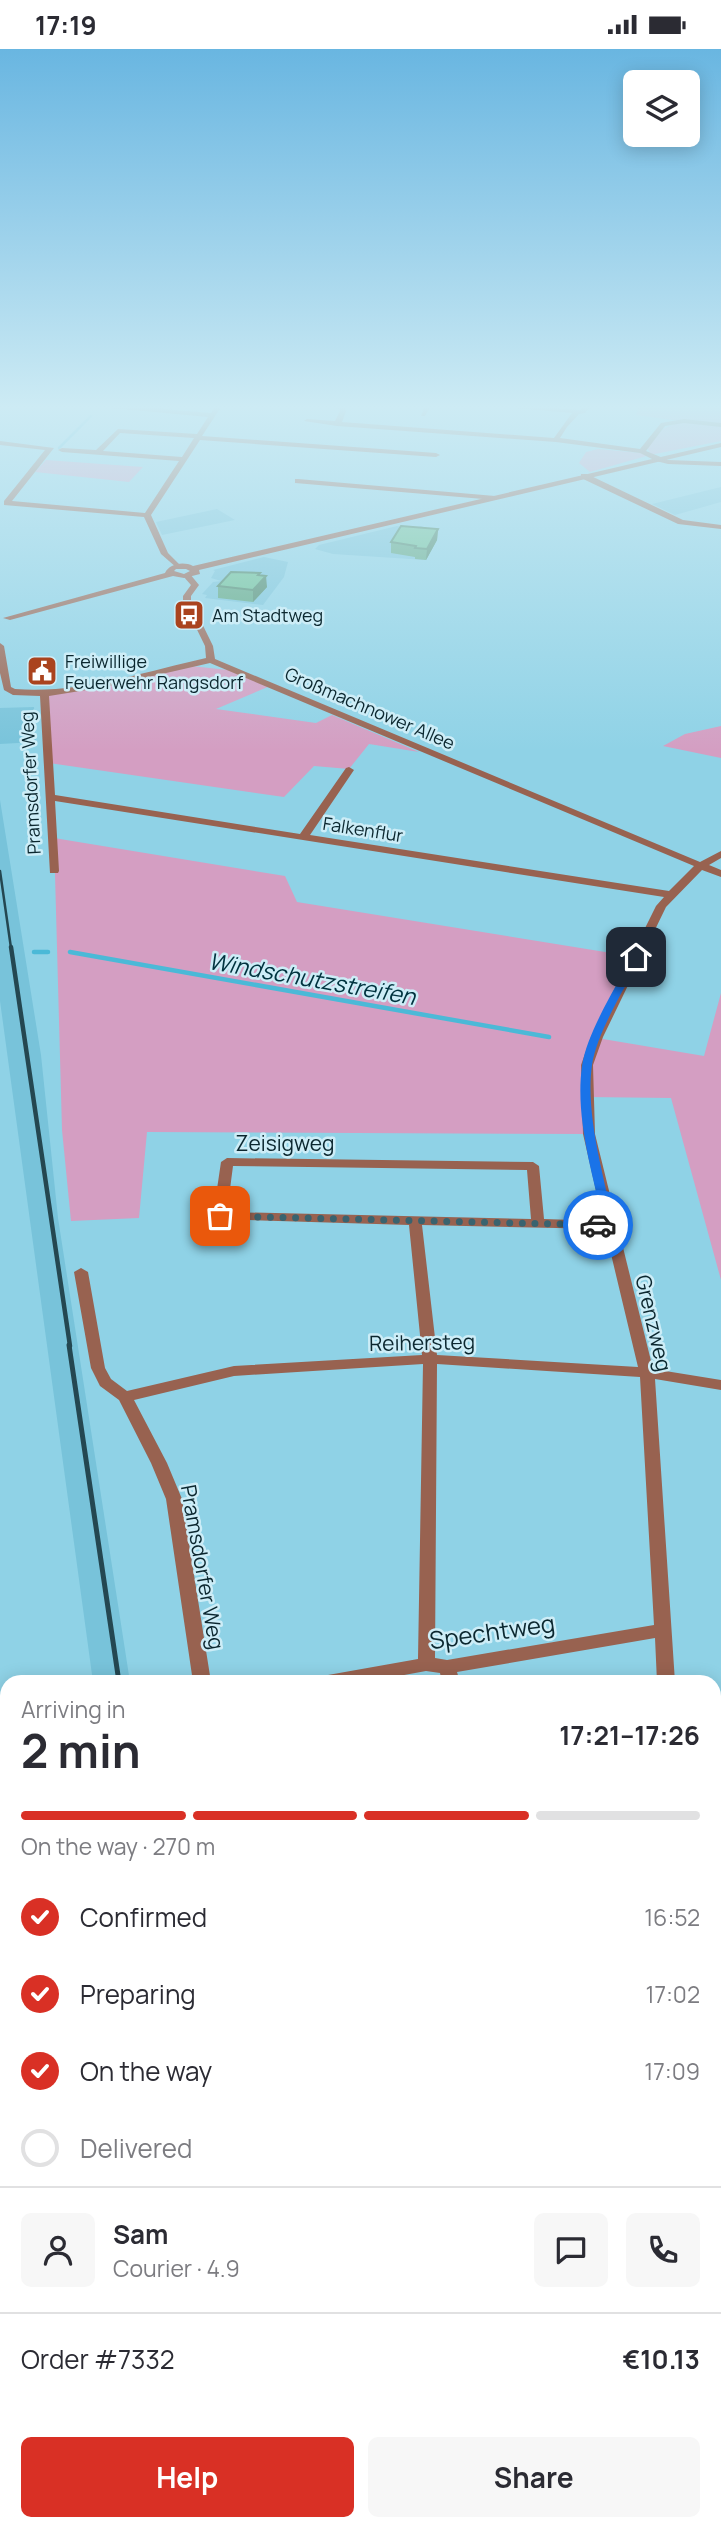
<!DOCTYPE html>
<meta charset="utf-8">
<style>
:root{--surface:#fff;--page:#f7f7f7;--text:#2b2b33;--muted:#7c7c81;--line:#e1e1e2;--accent:#d93025}
body{margin:0;font-family:Manrope,sans-serif;background:var(--page);color:var(--text);height:100vh;display:flex;flex-direction:column;font-size:26px;white-space:nowrap}
*{box-sizing:border-box;margin:0}
p{font-size:23px;color:var(--muted)}
.icon{flex:none;width:38px;height:38px;fill:none;stroke:currentColor;stroke-width:2;stroke-linecap:round;stroke-linejoin:round}
.map{position:relative;flex:1;overflow:hidden}
.drawer{position:absolute;left:0px;top:1626px;width:721px;height:856px;display:flex;flex-direction:column;background:var(--surface);border-radius:21px 21px 0 0;box-shadow:0 4px 18px #0003}
.drawer>*{flex:none}
.tools{position:absolute;left:623px;top:21px;display:grid;gap:14px}
.tools a{display:grid;place-items:center;width:77px;height:77px;border-radius:10px;background:var(--surface);box-shadow:0 4px 18px #0003;font-size:35px}
.pin{position:absolute;display:grid;place-items:center;width:60px;height:60px;color:#fff;margin:-30px;border-radius:14px;box-shadow:0 4px 10px #0006}
.courier{position:absolute;display:grid;place-items:center;width:70px;height:70px;margin:-35px;border:5px solid #1a73e8;border-radius:50%;background:#fff;color:#222;box-shadow:0 2px 9px #0007}
.overview em{font-style:normal;font-weight:700}
.overview div{display:flex;flex-direction:column-reverse}
.overview{display:flex;align-items:center;justify-content:space-between;height:119px;padding:0 21px}
h1{font-size:46px;font-weight:700;line-height:52px}
.bar{display:grid;grid-template-columns:repeat(4,1fr);gap:10px 7px;align-content:center;height:84px;padding:0 21px}
.bar i{height:9px;border-radius:5px;background:var(--line)}
.bar .active{background:var(--accent)}
.bar p{grid-column:span 4}
.line{display:flex;align-items:center;gap:18px;padding:0 21px;border-top:2px solid var(--line)}
.line div{flex:1}
.round{display:grid;place-items:center;flex:none;width:74px;height:74px;border-radius:10px;background:var(--page)}
ol{padding:0 21px;list-style:none}
li{display:flex;align-items:center;gap:21px;height:77px}
li p{margin-inline-start:auto}
li .icon{padding:7px;border-radius:50%;background:var(--accent);color:#fff;stroke-width:4}
li:last-child{color:var(--muted)}
li i{width:38px;height:38px;border:4px solid var(--line);border-radius:50%}
.cta{display:flex;gap:14px;margin-top:auto;padding:14px 21px}
.cta a{flex:1;height:80px;border-radius:10px;background:var(--accent);color:#fff;font-size:28px;font-weight:700;line-height:80px;text-align:center}
.cta a+a{background:var(--page);color:var(--text)}
.status{display:flex;justify-content:space-between;align-items:center;height:49px;padding:0 35px;background:var(--surface);direction:ltr}
.status svg{height:19px;fill:currentColor}
.map>svg:first-child{display:block}
.built{fill:#78c3da}
.green{fill:#d49ec2}
.lines{fill:none;stroke-linecap:round;stroke-linejoin:round}
.stream-far1{stroke:#4bb9d7;stroke-width:2.5}
.stream{stroke:#4bb9d7;stroke-width:4.5}
.minor{fill:#986250;fill-rule:evenodd}
.tertiary{fill:#986250;fill-rule:evenodd}
.rail-far3{stroke:#244751;stroke-width:2.5}
.rail-far2{stroke:#244751;stroke-width:4.5}
.rail-far1{stroke:#244751;stroke-width:5}
.rail{stroke:#244751;stroke-width:7}
.wall{fill:#59a37c}
.shaded-wall{fill:#498565}
.building{fill:#68be90;stroke:#498565;stroke-width:2}
.route{fill:#1a73e8}
.done{stroke:#39636f;stroke-width:7;stroke-dasharray:0 12.6}
.labels{text-anchor:middle;dominant-baseline:central;stroke-width:5;stroke-linejoin:round;paint-order:stroke}
.far-poi-label{font-size:18px;fill:#0b272f;stroke:#cdedf7;text-anchor:start}
.far-street-label{font-size:18px;fill:#0b272f;stroke:#cdedf7}
.street-label{font-size:21px;fill:#0b272f;stroke:#cdedf7}
.water-label{font-size:23px;font-style:italic;fill:#00333f;stroke:#cdedf7}
.near-street-label{font-size:24px;fill:#0b272f;stroke:#cdedf7}
</style>
<div class="status"><b>17:19</b><svg viewBox="0 0 49 12"><path d="M0 12V9h3v3zM5 12V6h3v6zM10 12V3h3v9zM15 12V0h3v12zM26 1h20v11H26zM47 4h2v5h-2z"/></svg></div>
<div class="map">
<svg width="721" height="2481" viewBox="0 0 721 2481">
<rect width="100%" height="100%" fill="#8fd2e6"/>
<!-- built -->
<path class="built" d="M721,438v15l-46,13 -23,-11z
M217,460l18,11 -73,15 -6,-13z
M397,477l12,3 12,-3 11,5 -18,7 23,2 -11,20 -93,-6 -18,-5 4,-4z
M264,508l24,5 -4,15 -21,28 -58,-7 2,-3 -5,-1 11,-12 8,-1 -10,-3 4,-7 -2,-1z
M34,658l2,35 -36,2v-36z
M0,751l41,255 17,163 72,464h-37l-93,-681z"/>
<!-- green -->
<path class="green" d="M641,355h80v37l-71,14 -60,17 -11,-9 7,-11 12,-3 53,5 -4,-6 16,-19 17,-8 -44,-6z
M46,411l97,7 -14,15 -94,-10z
M191,617l37,4 42,16 -54,23 100,14 16,-8 87,37 -50,-8 -20,25 -35,-3 -30,31 -235,-34 -5,-69z
M721,677v32l-58,-12 22,-12z
M54,789l231,38 12,26 339,55 -39,81 107,18 17,-63v287l-50,-182 -84,-1 2,37 -442,-2 -8,86 -68,3 -9,-91z"/>
<g class="lines">
<!-- stream-far1 -->
<path class="stream-far1" d="M59,399l32,-32"/>
<!-- stream -->
<path class="stream" d="M34,903h14
M70,903l479,85"/>
<!-- minor -->
<path class="minor" d="M135,355h7l-3,3 72,6 6,-9h6l-21,32 234,17 4,2 -4,2 -236,-17 -49,75 17,38 13,13 -4,2 -16,-14 -17,-37 -140,-12v-4l41,-51 -45,-5v-4l54,7 -42,53 133,12 34,-52 -117,-9 -4,-2 4,-2 34,2 22,-21 79,5 11,-17 -107,-10 3,-2 28,2zM120,384l74,5 -12,19 -79,-6z
M336,355h6l4,7 -4,11 212,16 18,-25 -100,-9 109,6 5,-6h6l-7,9 -6,1 -12,13 -7,11 80,11 21,-26 23,-4 37,4v4l-37,-4 -19,3 -19,25 22,9 53,2v4l-53,-2 -12,-3 -16,-8 -84,-11 -219,-16 -33,-5 3,-2 28,2 5,-10z
M426,355h6l-7,12h-4z
M581,425h6l96,46 38,5v4l-43,-5 -97,-46z
M298,430l197,17 4,2 -4,2 -200,-17v-4z
M184,525h6l9,11 -8,11v5l22,45 2,13 485,203 21,-11v7l-12,7 12,5v7l-19,-7 -36,37 -63,130 -10,28 2,69 58,235 68,11v10l-66,-11 20,303h-18l-2,-44 -198,34 3,10h-18l-2,-9 -14,-2 -60,11h-47l3,-5 6,-2 90,-16 5,-295 -189,12 -100,24 33,63 15,36 29,183h-18l-27,-183 -15,-36 -32,-63 -19,-14 -9,-18 -17,-96 7,-4 7,4 17,96 6,11 16,12 107,-25 188,-11 -13,-130 -194,-6 -2,-3 8,-54 6,-4 306,4 6,4 5,53 59,2 -20,-87 -2,-69 10,-28 65,-131 8,-9 -609,-96 4,70 -1,2h-8l-10,-177 -27,-1 -9,-5 -4,-17v-30l4,3 7,41 4,2c64,5 129,-17 191,-31l-1,-12 -22,-45v-5l8,-11 -8,-9zM210,614l484,203 -25,25 -359,-56 44,-65 -5,-3 -3,1 -46,66 -245,-39 -6,-99 56,-9zM233,1117l294,4 4,49 -304,-7zM422,1176l183,4 33,138 -201,-12zM437,1315l203,13 14,248 -207,35 -12,-2z
M714,1744h7v16h-7z
M714,2001l7,1v20l-7,-1z
M714,2339l7,1v24l-7,-1z
M432,2474h24v7h-24z"/>
<!-- tertiary -->
<path class="tertiary" d="M721,394v4l-522,123 1,4 -16,4 -11,-2 -163,44 -7,-2 162,-45c4,-9 18,-12 28,-7zM176,520h10l4,2 -6,3 -10,-3z"/>
<!-- rail-far3 -->
<path class="rail-far3" d="M0,822l11,77"/>
<!-- rail-far2 -->
<path class="rail-far2" d="M11,898l59,399"/>
<!-- rail-far1 -->
<path class="rail-far1" d="M69,1296l50,337"/>
<!-- rail -->
<path class="rail" d="M226,2474l1,7
M242,2474l1,7"/>
</g>
<!-- wall -->
<path class="wall" d="M438,480l-1,11 -11,20 -11,-1v-2l-24,-4v-11z
M260,526l7,12 -14,15 -35,-4v-12z"/>
<!-- shaded-wall -->
<path class="shaded-wall" d="M438,480l-1,11 -11,20 1,-11z
M260,524v9l6,-6 1,11 -14,15v-12l5,-15z"/>
<!-- building -->
<path class="building" d="M401,477l37,3 -11,20 -12,-1 1,-2 -25,-4z
M231,523l29,1 -2,2 8,1 -13,14 -35,-4z"/>
<!-- sky -->
<linearGradient id="sky" x2="0" y2="1"><stop stop-color="#69b6e1"/><stop offset="0.51" stop-color="#cdebf4"/><stop offset="1" stop-color="#cdebf4" stop-opacity="0"/></linearGradient>
<rect width="721" height="702" fill="url(#sky)"/>
<!-- route -->
<path class="route" d="M636,905l5,3c-16,31 -44,75 -49,108 -7,49 12,112 22,160l-16,3 -6,-3 2,-3 9,-1c-11,-49 -28,-104 -21,-155 5,-34 34,-78 49,-109z"/>
<g class="lines">
<!-- done -->
<path class="done" d="M220,1167l378,9"/>
</g>
<!-- icons -->
<defs>
<g id="bus-square" transform="scale(1.575)"><rect x="-9" y="-9" width="18" height="18" rx="4" fill="#aa431e" stroke="#cdedf7"/><path d="M-5-6H5V4H4V6H2V4H-2V6H-4V4H-5ZM-3.5-4V0h7V-4ZM-3.5 1.2v1.5H-2V1.2ZM2 1.2v1.5H3.5V1.2Z" fill="#fff"/></g>
<g id="civic-square" transform="scale(1.575)"><rect x="-9" y="-9" width="18" height="18" rx="4" fill="#aa431e" stroke="#cdedf7"/><path d="M-.6-6.5H3V-4.5H.6V-3L4-1V1h2V6H-6V1h2V-1L-.6-3ZM-1.2 2.5V6h2.4V2.5Z" fill="#fff"/></g>
</defs>
<g fill-rule="evenodd">
<use href="#bus-square" x="189" y="566"/>
<use href="#civic-square" x="42" y="622"/>
</g>
<g class="labels">
<!-- far-poi labels -->
<g class="far-poi-label">
<text x="212" y="566">Am Stadtweg</text>
<text x="65" y="612">Freiwillige<tspan x="65" dy="21">Feuerwehr Rangsdorf</tspan></text>
</g>
<!-- far-street labels -->
<g class="far-street-label">
<text transform="translate(370 659) rotate(23)">Großmachnower Allee</text>
<text transform="translate(30 734) rotate(-93)">Pramsdorfer Weg</text>
<text transform="translate(363 780) rotate(9)">Falkenflur</text>
</g>
<!-- street labels -->
<g class="street-label">
<text x="285" y="1094">Zeisigweg</text>
<text transform="translate(654 1274) rotate(77)">Grenzweg</text>
<text transform="translate(422 1293) rotate(-1)">Reihersteg</text>
<text transform="translate(203 1518) rotate(80)">Pramsdorfer Weg</text>
</g>
<!-- water labels -->
<g class="water-label">
<text transform="translate(312 929) rotate(10)">Windschutzstreifen</text>
</g>
<!-- near-street labels -->
<g class="near-street-label">
<text transform="translate(492 1582) rotate(-8)">Spechtweg</text>
</g>
</g>
</svg>
<div class="tools">
<a><svg class="icon" aria-label="layers" viewBox="0 0 24 24"><path d="M12 4l9 5-9 5-9-5zM3 14l9 5 9-5"/></svg></a>
</div>
<div class="pin" style="left:220px;top:1167px;background:#ea580c"><svg class="icon" aria-label="bag" viewBox="0 0 24 24"><path d="M5 8h14l-1 12H6zM9 8a3 3 0 0 1 6 0"/></svg></div>
<div class="pin" style="left:636px;top:908px;background:#1f2937"><svg class="icon" aria-label="home" viewBox="0 0 24 24"><path d="M3 11l9-7 9 7M6 9v11h12V9"/></svg></div>
<div class="courier" style="left:598px;top:1176px"><svg class="icon" aria-label="car" viewBox="0 0 24 24"><path d="M5 17H2v-5l4-1 3-4h7l3 4 3 1v5h-3M9 17h6M6 11h13"/><circle cx="7" cy="17" r="2"/><circle cx="17" cy="17" r="2"/></svg></div>
<section class="drawer">
<div class="overview"><div><h1>2 min</h1><p>Arriving in</p></div><em>17:21–17:26</em></div>
<div class="bar"><i class="active"></i><i class="active"></i><i class="active"></i><i></i><p>On the way · 270 m</p></div>
<ol>
<li><svg class="icon" aria-label="check" viewBox="0 0 24 24"><path d="M5 12l5 5 9-10"/></svg>Confirmed<p>16:52</p></li>
<li><svg class="icon" aria-label="check" viewBox="0 0 24 24"><path d="M5 12l5 5 9-10"/></svg>Preparing<p>17:02</p></li>
<li><svg class="icon" aria-label="check" viewBox="0 0 24 24"><path d="M5 12l5 5 9-10"/></svg>On the way<p>17:09</p></li>
<li><i></i>Delivered</li>
</ol>
<div class="line" style="height:126px"><a class="round"><svg class="icon" aria-label="person" viewBox="0 0 24 24"><circle cx="12" cy="8" r="4"/><path d="M4 21q1-7 8-7t8 7"/></svg></a><div><b>Sam</b><p>Courier · 4.9</p></div><a class="round"><svg class="icon" aria-label="chat" viewBox="0 0 24 24"><path d="M4 5h16v11H9l-5 4z"/></svg></a><a class="round"><svg class="icon" aria-label="phone" viewBox="0 0 24 24"><path d="M5 4h4l2 5-3 2q2 4 5 5l2-3 5 2v4C11 20 4 13 5 4z"/></svg></a></div>
<div class="line" style="height:91px"><div>Order #7332</div><b>€10.13</b></div>
<div class="cta"><a>Help</a><a>Share</a></div>
</section>
</div>
